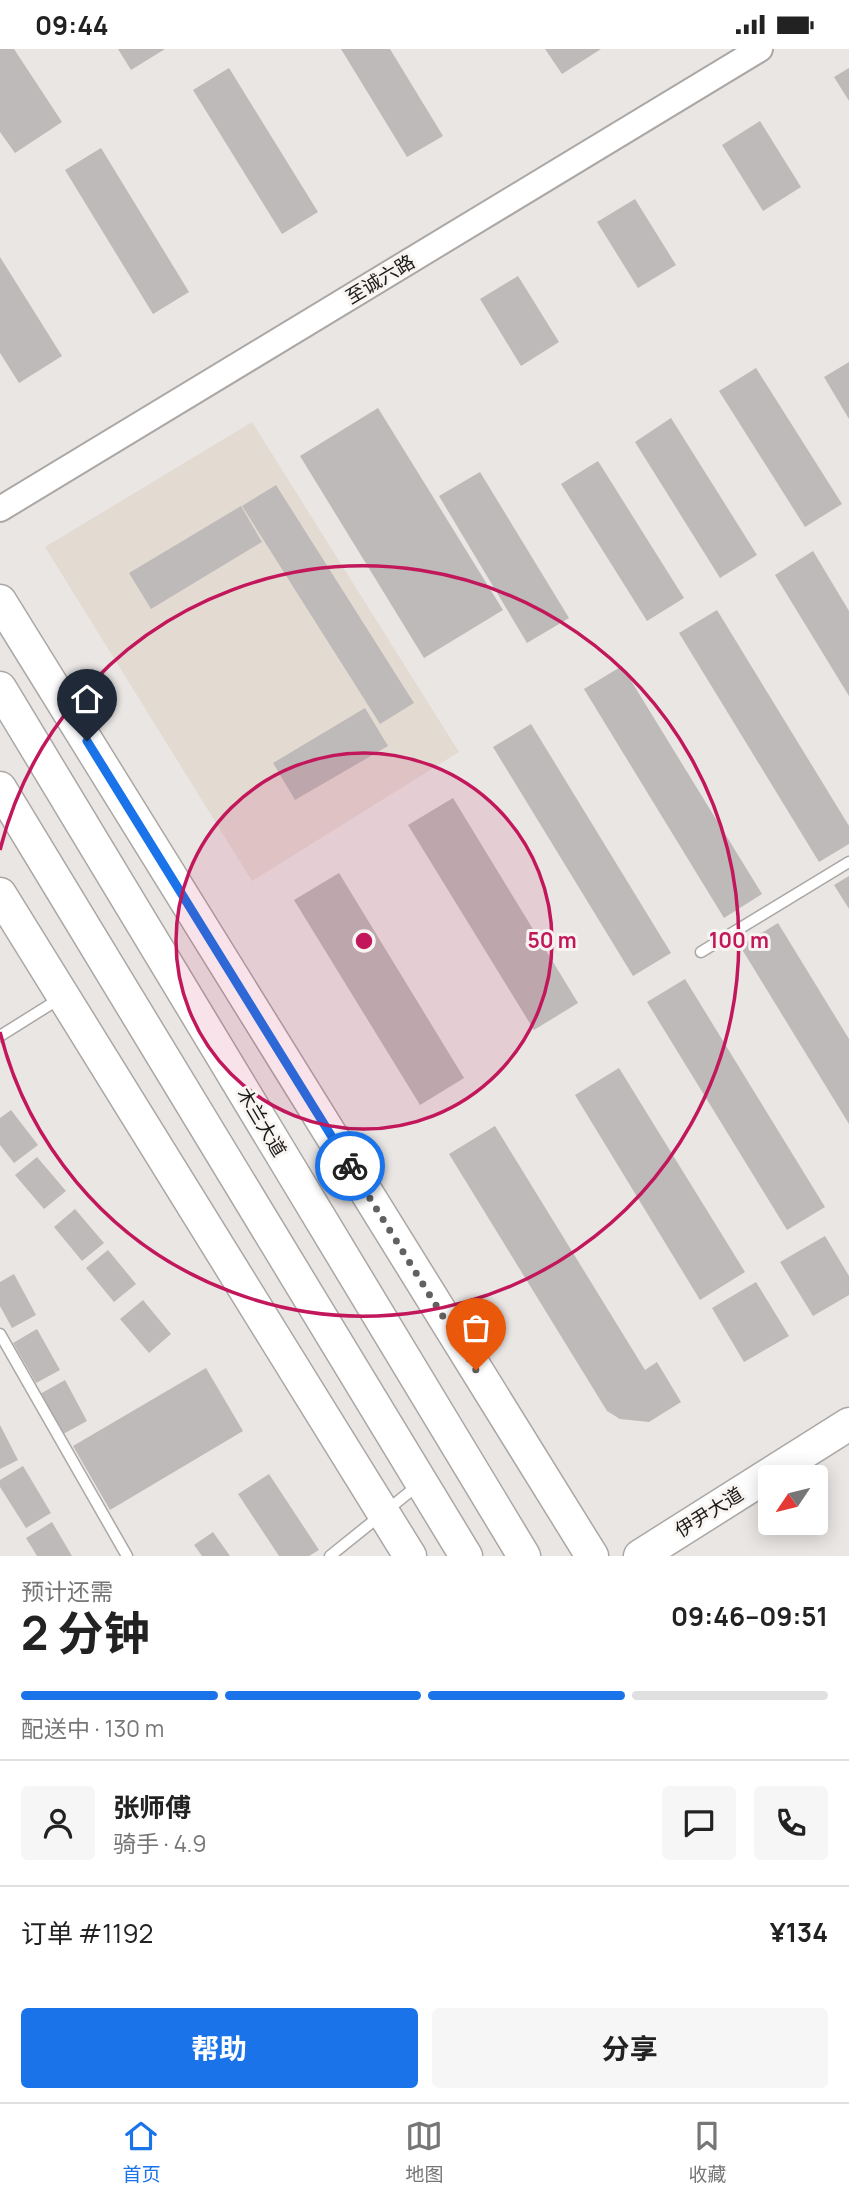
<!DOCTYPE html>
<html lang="zh">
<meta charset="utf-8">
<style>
:root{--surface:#fff;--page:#f6f6f6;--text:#222;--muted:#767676;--line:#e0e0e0;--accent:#1a73e8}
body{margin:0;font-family:Manrope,"Noto Sans SC",sans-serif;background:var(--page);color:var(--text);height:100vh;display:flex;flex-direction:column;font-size:26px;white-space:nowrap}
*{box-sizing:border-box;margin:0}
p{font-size:23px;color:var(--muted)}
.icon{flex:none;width:38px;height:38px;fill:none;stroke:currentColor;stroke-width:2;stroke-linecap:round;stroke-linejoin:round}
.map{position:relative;height:1507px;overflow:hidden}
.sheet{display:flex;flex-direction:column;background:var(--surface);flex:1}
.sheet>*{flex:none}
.needle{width:46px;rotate:235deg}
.tools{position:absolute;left:758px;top:1416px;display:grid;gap:14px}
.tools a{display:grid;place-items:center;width:70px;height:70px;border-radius:7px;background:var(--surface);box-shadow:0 4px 18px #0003;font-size:35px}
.pin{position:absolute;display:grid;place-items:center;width:60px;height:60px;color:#fff;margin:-72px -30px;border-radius:50% 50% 50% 0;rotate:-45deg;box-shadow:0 0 7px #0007}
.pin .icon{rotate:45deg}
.courier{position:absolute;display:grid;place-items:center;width:70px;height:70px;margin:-35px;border:5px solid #1a73e8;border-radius:50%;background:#fff;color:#222;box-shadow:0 2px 9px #0007}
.head em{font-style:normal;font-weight:700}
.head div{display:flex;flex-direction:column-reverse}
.head{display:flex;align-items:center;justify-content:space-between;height:119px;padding:0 21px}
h1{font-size:46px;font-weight:700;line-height:52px}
.bar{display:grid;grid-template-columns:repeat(4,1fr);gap:10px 7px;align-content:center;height:84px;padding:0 21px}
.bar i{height:9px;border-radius:5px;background:var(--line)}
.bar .active{background:var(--accent)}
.bar p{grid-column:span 4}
.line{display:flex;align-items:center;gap:18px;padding:0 21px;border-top:2px solid var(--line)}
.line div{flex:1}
.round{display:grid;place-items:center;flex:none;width:74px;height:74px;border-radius:7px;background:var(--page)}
.button{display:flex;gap:14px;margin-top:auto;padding:14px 21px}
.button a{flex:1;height:80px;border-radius:7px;background:var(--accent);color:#fff;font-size:28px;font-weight:700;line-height:80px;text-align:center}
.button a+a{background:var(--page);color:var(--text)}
.status{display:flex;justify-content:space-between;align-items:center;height:49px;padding:0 35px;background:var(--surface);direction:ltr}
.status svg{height:19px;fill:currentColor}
.tabs{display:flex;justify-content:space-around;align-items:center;height:98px;border-top:2px solid var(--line);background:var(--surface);font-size:19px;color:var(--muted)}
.tabs a{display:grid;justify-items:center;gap:4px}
.tabs .active{color:var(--accent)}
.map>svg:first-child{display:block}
.built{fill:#e3dad2}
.building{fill:#bebab9}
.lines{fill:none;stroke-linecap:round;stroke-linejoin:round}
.service-casing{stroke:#aaa7a5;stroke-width:13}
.tertiary-casing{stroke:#aaa7a5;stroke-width:28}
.primary-casing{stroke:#aaa7a5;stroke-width:35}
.service{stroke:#fff;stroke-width:10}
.tertiary{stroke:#fff;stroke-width:24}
.primary{stroke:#fff;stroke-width:32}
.done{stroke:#636160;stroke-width:7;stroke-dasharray:0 12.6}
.route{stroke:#1a73e8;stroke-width:9}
.ring{fill:none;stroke:#c2185b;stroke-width:3.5}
.labels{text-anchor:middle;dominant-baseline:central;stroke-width:6;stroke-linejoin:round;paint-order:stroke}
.street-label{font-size:19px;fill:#1b1a19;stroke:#f7f4f1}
.centre{fill:#c2185b;stroke:#f7f4f1;stroke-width:3.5}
.ring-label{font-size:21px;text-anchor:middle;font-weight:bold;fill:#c2185b;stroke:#f7f4f1;stroke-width:6;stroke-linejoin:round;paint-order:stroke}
</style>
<div class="status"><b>09:44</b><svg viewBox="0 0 49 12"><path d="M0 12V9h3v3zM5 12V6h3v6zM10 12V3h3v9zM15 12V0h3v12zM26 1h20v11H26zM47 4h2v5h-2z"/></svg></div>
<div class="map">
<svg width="849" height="1507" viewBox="0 0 849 1507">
<rect width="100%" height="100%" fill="#e9e6e4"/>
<!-- built -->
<path class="built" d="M252,373l207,330 -207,129 -207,-334z"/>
<!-- building -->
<path class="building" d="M0,0h14l48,73 -47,31 -15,-21z
M118,0h47l-34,21z
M341,0h49l53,87 -36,21z
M545,0h56l-39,25z
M229,19l89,144 -36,22 -89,-144z
M849,19v33l-15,-24z
M760,72l41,66 -38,24 -41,-66z
M101,99l88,144 -36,22 -88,-144z
M635,150l41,66 -38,23 -41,-66z
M0,208l62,99 -43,27 -19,-30z
M518,227l41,66 -38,24 -41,-67z
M849,313v57l-25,-42z
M756,319l86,136 -37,23 -86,-136z
M378,359l125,202 -79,48 -124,-202z
M671,369l86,137 -37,23 -85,-136z
M598,412l86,137 -37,23 -86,-137z
M480,423l89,146 -42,25 -88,-147z
M276,436l138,218 -34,21 -138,-218z
M241,457l21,36 -111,67 -22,-36z
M813,502l36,60v85l-74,-121z
M717,561l132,216v18l-30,18 -140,-229z
M622,617l140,228 -38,24 -140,-229z
M365,659l23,38 -93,54 -22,-37z
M531,675l140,229 -38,23 -140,-229z
M453,749l125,205 -44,27 -126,-205z
M339,824l125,205 -44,27 -126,-205z
M849,827v33l-15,-24z
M778,874l71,116v85l-109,-178z
M685,930l140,228 -38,23 -140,-228z
M619,1019l126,204 -45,28 -125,-205z
M11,1061l27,35 -24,18 -14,-18v-27z
M495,1077l150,244 12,-8 24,40 -32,20 -29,-3 -13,-8 -158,-257z
M37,1108l29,34 -22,18 -29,-34z
M75,1160l29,34 -22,18 -28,-34z
M825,1187l24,40v19l-36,21 -33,-54z
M108,1201l28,34 -22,18 -28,-34z
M14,1225l22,41 -24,13 -12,-22v-24z
M756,1233l33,54 -45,26 -32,-54z
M143,1251l28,34 -22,19 -29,-34z
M37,1280l23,41 -24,13 -23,-40z
M206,1319l37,63 -133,79 -37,-64z
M65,1331l22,41 -24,13 -23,-40z
M0,1376l18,35 -18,9z
M23,1417l28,47 -25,15 -26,-41v-7z
M269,1425l50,76 -10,6h-30l-41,-62z
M52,1473l20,34h-35l-11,-18z
M213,1483l17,24h-28l-8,-11z"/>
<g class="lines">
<!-- service casing -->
<g class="service-casing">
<path id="service" d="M701,903l148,-90
M0,987l59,-37
M0,1285l127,222
M330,1507l87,-70"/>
</g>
<!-- tertiary casing -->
<g class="tertiary-casing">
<path id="tertiary" d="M0,460l760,-460"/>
</g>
<!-- primary casing -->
<g class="primary-casing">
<path id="primary" d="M0,552l592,955
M0,639l524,868
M0,739l466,768
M0,845l410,662
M640,1507l209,-132"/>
</g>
<!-- service -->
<use href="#service" class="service"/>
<!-- tertiary -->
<use href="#tertiary" class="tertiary"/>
<!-- primary -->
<use href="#primary" class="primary"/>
</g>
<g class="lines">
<!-- done -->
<path class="done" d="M350,1117l126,204"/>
<!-- route -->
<path class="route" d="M87,692l263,425"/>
</g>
<!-- distance rings -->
<circle cx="364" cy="892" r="188" fill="#c2185b" fill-opacity=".12"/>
<g class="ring">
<circle cx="364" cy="892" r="188"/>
<path d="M0 801A375 375 0 1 1 0 983"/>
</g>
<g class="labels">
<!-- street labels -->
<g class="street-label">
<text transform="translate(380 230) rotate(-31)">至诚六路</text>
<text transform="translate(262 1073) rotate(59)">木兰大道</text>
<text transform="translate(709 1463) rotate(-32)">伊尹大道</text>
</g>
</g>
<circle cx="364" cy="892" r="10" class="centre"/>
<g class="ring-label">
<text x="552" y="899">50 m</text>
<text x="739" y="899">100 m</text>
</g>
</svg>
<div class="tools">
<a><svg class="needle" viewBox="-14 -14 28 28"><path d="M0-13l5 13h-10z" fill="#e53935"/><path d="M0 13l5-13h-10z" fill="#767676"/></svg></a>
</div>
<div class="pin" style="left:476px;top:1321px;background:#ea580c"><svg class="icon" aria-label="bag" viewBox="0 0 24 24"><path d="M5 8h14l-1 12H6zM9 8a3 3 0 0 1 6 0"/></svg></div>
<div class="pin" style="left:87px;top:692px;background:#1f2937"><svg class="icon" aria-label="home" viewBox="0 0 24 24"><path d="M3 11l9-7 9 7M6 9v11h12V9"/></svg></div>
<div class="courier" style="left:350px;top:1117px"><svg class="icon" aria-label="bike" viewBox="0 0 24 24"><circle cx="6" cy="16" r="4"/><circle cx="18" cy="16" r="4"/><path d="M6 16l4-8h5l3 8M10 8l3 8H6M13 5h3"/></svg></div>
</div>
<section class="sheet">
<div class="head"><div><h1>2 分钟</h1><p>预计还需</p></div><em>09:46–09:51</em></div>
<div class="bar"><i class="active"></i><i class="active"></i><i class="active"></i><i></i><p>配送中 · 130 m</p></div>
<div class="line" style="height:126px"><a class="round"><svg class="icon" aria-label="person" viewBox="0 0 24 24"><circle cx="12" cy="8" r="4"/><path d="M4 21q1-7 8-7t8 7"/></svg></a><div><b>张师傅</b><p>骑手 · 4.9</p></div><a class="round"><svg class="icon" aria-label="chat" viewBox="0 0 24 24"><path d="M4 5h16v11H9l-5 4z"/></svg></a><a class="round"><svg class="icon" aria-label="phone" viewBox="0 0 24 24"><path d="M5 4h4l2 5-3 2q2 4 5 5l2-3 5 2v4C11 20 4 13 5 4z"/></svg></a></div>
<div class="line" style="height:91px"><div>订单 #1192</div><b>¥134</b></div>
<div class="button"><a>帮助</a><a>分享</a></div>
</section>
<nav class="tabs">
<a class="active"><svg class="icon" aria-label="home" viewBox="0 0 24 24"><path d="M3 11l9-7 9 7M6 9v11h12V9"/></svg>首页</a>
<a><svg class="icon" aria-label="map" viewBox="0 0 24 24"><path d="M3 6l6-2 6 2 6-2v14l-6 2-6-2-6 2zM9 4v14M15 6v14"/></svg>地图</a>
<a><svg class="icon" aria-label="saved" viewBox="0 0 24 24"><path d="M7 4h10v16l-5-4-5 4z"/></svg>收藏</a>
</nav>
